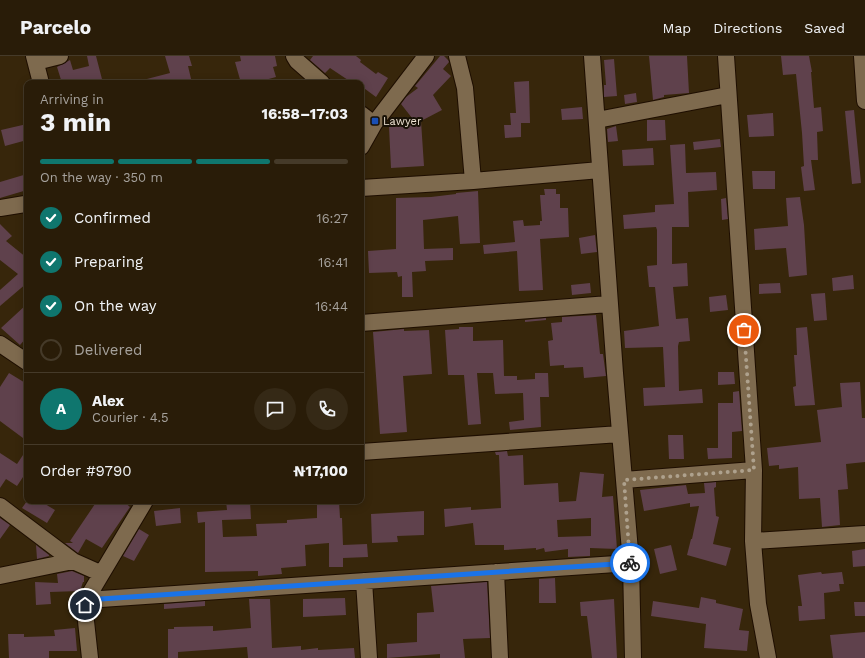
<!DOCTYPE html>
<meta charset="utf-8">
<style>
:root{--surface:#291c08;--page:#352916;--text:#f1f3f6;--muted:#a5a19c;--line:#453a29;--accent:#0f766e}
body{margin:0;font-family:"Work Sans",sans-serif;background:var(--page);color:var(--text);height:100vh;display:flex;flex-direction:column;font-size:15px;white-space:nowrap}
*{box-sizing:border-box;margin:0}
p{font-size:13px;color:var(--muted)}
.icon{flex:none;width:22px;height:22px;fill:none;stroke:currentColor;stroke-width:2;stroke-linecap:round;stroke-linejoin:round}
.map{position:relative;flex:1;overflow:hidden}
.panel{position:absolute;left:24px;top:24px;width:340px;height:424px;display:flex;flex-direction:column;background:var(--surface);border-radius:8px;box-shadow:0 2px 10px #0003,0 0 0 1px var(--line)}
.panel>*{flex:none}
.pin{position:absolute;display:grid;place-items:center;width:34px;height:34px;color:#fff;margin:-17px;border:2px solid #fff;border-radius:50%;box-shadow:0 1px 4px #0007}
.courier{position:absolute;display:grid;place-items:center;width:40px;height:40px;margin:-20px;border:3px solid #1a73e8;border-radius:50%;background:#fff;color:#222;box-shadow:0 1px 5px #0007}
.overview em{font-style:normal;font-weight:700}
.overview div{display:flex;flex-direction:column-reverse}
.overview{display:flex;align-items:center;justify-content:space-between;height:68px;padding:0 16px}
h1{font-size:26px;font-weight:700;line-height:30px}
.bar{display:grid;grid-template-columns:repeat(4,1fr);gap:6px 4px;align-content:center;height:48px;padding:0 16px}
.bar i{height:5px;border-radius:3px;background:var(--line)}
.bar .current{background:var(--accent)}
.bar p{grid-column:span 4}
.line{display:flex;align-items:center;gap:10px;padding:0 16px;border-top:1px solid var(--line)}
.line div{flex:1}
.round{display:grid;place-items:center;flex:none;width:42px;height:42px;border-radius:21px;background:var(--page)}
ol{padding:0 16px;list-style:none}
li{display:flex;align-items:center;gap:12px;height:44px}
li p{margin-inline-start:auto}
li .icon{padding:4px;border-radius:50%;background:var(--accent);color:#fff;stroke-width:4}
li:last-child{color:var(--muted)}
li i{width:22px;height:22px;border:2px solid var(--line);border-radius:50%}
header{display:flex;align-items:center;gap:24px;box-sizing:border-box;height:56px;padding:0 20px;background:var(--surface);border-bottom:1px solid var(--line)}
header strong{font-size:19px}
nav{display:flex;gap:22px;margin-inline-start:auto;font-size:14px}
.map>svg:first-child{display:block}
.building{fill:#5f414c;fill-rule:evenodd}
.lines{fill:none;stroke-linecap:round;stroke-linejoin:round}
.minor-casing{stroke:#1e0e00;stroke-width:18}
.minor{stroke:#7e6a4e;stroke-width:16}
.done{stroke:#aea18d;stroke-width:4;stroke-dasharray:0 7.2}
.route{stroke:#1a73e8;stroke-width:5}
.transit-dot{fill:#1a4fb4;stroke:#181106;stroke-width:1.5}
.labels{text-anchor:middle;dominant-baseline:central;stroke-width:4;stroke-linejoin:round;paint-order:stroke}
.poi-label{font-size:11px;fill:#eee3d3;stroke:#181106;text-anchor:start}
</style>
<header>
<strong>Parcelo</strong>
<nav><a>Map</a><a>Directions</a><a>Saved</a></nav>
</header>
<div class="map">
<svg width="865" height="602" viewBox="0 0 865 602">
<rect width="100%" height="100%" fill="#37260b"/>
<!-- building -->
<path class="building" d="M87,0h9l7,27h-41l-5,-16 13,-7 3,10 16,-4z
M165,0h24l3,10h-4l4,17h-49v-3l27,-7z
M240,0h35l2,10 -4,1 3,10 -22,6h-13l-6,-21 6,-1z
M313,0h43l5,4 -1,2 16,12 2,-2 10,6 -12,19 -15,-11v-3h-15l2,-3 -18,-12 -5,5 -15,-13z
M440,0h4l4,4 1,2 -6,7 8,7 -18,19 9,15 -21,11 3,45 -33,2 -2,-41 16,-1v-7l7,-1 -11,-14 5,-7 12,-9 -3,-2z
M649,0h38l2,37 -25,2v2l-11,3z
M781,0h28l3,16h-1l3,36 7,-1 2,24 -6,1 1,28h-7l4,30 -11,1 -3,-24 3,-1 -2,-33 -6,-59 -13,1z
M614,3l3,37 -13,1v-12h2l-2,-25z
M529,25l1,42h-9v14l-16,1 -1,-13h7l-1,-12h6l-2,-31z
M636,37l1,9 -12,2 -1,-9z
M582,51l1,12 -21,1 -1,-11z
M854,54l7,73 -9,1 -7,-73z
M773,57l1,23 -25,1 -2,-22z
M647,64h18l1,20 -19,1z
M27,68v16l-22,6 -4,-16z
M616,70l2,15 -10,1 -1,-13z
M720,83l1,8 -27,3 -1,-8z
M685,88l1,29 30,-1 1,18 -29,2 1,35h-17v37l15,-1 1,23 -15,1 3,32 12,-1 2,23 -11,1 -1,4 1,45 23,-2 1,14 -59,3 -1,-18 22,-1 -2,-40 -38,1 -1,-17 35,-5 -4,-39h-6l-2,-21 10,-1v-35l-1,-3 -32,2 -1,-14 32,-3v-7l19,-1 -4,-59z
M653,92l1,17 -31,1 -1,-16z
M752,115h23v18h-22z
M27,118v16l-27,8v-16z
M544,133h12v5h4v14h8l1,29 -29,2 3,51 -24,1 -2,-40 -33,3 -1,-9 32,-3 -2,-21 10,-1 1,6 16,-1v-4h2l-2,-26h5z
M478,135l2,52 -20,1 -2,-28 -35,4 1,29 29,-1v12l-28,1 1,10 -14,1 1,25h-11v-21l-4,1 -1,-5 -28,1 -1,-22 28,-2v-51l35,-1 25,-3v-1z
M800,141l4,28 3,50 -18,2 -3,-29 -31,2 -1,-21 34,-3 -2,-28z
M726,142l2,21 -6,1 -1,-21z
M0,168l12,12 -6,5 21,17v25l-27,23v-16l18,-16 -18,-14z
M595,179l2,17 -16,2 -2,-16z
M853,219l1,14 -21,2 -1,-13z
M590,227l1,10 -19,2 -1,-10z
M780,227l1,10 -22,1v-10z
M825,237l2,27 -13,1 -3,-27z
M726,239l2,15 -18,2 -1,-15z
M27,248v33l-7,8 -19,-17z
M596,259l4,39h3l3,22 -22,2 -1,-11 -19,1v-3l-14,1 -2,-25 5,-1 -2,-17 11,-1v-5z
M546,262v2l-21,2v-2z
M459,271h14v14l30,-1 1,36h13v4l18,-1v-6h13l1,24h-9l1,30 -31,3 -1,-8 15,-2 -1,-27 -28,1 -2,-21h-16l4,51 -13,1 -4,-50h-16l-3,-45 14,-1z
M807,271l8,78 -20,1 -2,-19 3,-1 -2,-31h3l-1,-27z
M404,273v2l25,-1 3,44 -29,2 4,56 -27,2 -7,-102z
M718,316h16l1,12 -17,1z
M9,317l18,11v57l-27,-20v-34z
M860,326l2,36h3v44l-19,2 2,25 -10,1 2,35 -18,2 -2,-29 -21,1 -1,-32 -19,2v-4l-10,1 -2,-18 54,-6 -4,-32 25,-3 -2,-24z
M739,335l3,40 -10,1v26l-24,1 -1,-11h11v-45h15v-11z
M668,379h15l1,24h-15z
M27,393v30l-4,-2 -6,9 -11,-7 -6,9v-35l17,11z
M507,395l1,5 15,-1 1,30 34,-2 1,19 17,-1 4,-29 24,2 -2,23 11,-1 4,53 -27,-1v8l-22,1v-8l-23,3 -1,-4 -8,2v-2l-32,2v-5h-29l-2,-22 -28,4 -1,-18 27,-2v3l30,-2 -2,-53h-3l-1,-3zM591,462v18l-33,1 -1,-17z
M716,426v5l-2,1 2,28 3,1 -6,27 18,4 -5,18 -39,-11 4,-16h1l7,-33 -9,1v-4l-46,8 -4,-21 46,-5 2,9 17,-1 -1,-10z
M27,445h13l15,9 -8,13 -25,-15z
M97,445h26l7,6 -28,41 -16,-9 -8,14 -13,-10h8l-3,-2z
M226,445h24l1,18 -29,1 1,17 34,-1 -1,-12 31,-1v-3l30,-2v-17h22l1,17h2l1,27 24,-1 1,13 -25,1v9h-14v-24l-24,2 1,21 -25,2 1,6 -24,2v-5l-53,1v-50l-7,1 -1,-11 30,-2z
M180,452l1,15 -25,3 -2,-15z
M424,455v24l-27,1 1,6 -26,1 -1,-29z
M0,462l10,7 -10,14z
M139,473l10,6 -15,26 -11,-5z
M36,489l13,10v1l-12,3z
M671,489l6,25 -17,4 -6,-25z
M865,493v17l-12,1 -1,-16z
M72,515l12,5v6h-1l-3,9 -30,1 1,12 -15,1 -1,-23 23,1 -1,-9z
M821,516l1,2 20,-2 2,12h-5l1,7 -16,2 1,26 -26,2 -1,-15h4l-4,-31z
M555,522l1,25h-17v-24z
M487,526l3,56 -27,1 2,19h-25v-4l-53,4v-14l30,-2v-29l17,-1 -3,-26z
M701,541l15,3v3l27,6 -4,21 10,1 -2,20 -43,-3 2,-24 -55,-8 2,-15 46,7z
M345,542l1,17 -43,2v-18z
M249,543h21l2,49 29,-2v4l17,-2v2l36,-2 1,10h-107l-1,-11 -69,5v6h-10v-29h6v-2l39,-1v5l38,-3z
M614,543l3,59h-25l-5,-42h-6l-1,-14z
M205,545v5l-41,3v-5z
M854,546h11v14h-10z
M75,572l2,23h-28v7h-40l-1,-24h16v3l31,-1 -1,-6z
M865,576v26h-32l-3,-23z"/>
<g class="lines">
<!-- minor casing -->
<g class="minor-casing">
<path id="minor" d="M34,0l7,27
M294,0l3,5 25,22
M457,0l8,32 8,93
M592,0l23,317 16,190 2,95
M726,0l28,414 -1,71 5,63 10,54
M862,0l3,45
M36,6l24,-6
M361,58l13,10
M597,64l131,-25
M361,91l13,-23 52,-68
M361,132l112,-7 127,-11
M0,152l25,-4 2,1
M361,267l248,-19
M0,288l27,18
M361,396l259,-18
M624,424l130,-10
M0,450l73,55
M753,485l112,-7
M496,516l4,86
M0,520l73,-15 27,12
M364,525l5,77
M86,544l545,-37
M90,602l-5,-46 1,-12 59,-99"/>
</g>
<!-- minor -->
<use href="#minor" class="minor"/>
</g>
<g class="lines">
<!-- done -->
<path class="done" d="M630,507l-6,-83 130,-10 -10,-140"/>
<!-- route -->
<path class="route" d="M85,549l1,-5 544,-37"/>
</g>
<!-- markers -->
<rect class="transit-dot" x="371" y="61" width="8" height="8" rx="2"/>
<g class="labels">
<!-- poi labels -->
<g class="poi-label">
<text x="383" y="65">Lawyer</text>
</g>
</g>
</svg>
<div class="pin" style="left:744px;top:274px;background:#ea580c"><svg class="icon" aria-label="bag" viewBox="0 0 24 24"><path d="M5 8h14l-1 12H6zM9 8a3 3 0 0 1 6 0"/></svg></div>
<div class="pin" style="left:85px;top:549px;background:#1f2937"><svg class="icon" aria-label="home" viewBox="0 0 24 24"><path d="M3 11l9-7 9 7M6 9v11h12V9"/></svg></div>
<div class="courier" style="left:630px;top:507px"><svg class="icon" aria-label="bike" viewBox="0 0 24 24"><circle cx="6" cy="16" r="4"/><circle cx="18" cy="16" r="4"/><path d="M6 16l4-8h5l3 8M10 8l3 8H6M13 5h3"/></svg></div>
<section class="panel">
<div class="overview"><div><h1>3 min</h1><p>Arriving in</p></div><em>16:58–17:03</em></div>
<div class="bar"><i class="current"></i><i class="current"></i><i class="current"></i><i></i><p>On the way · 350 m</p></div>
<ol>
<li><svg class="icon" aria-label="check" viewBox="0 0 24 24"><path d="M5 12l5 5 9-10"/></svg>Confirmed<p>16:27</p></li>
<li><svg class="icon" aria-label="check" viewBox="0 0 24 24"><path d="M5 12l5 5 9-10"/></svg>Preparing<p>16:41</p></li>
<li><svg class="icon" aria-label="check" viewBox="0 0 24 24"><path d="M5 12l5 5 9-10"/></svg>On the way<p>16:44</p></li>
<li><i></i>Delivered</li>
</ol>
<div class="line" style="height:72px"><b class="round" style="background:var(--accent);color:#fff">A</b><div><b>Alex</b><p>Courier · 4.5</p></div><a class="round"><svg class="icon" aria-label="chat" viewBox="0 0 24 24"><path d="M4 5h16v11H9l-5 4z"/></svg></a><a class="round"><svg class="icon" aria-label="phone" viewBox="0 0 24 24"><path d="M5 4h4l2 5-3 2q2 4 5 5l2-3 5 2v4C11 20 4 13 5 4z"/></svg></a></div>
<div class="line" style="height:52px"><div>Order #9790</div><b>₦17,100</b></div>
</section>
</div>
